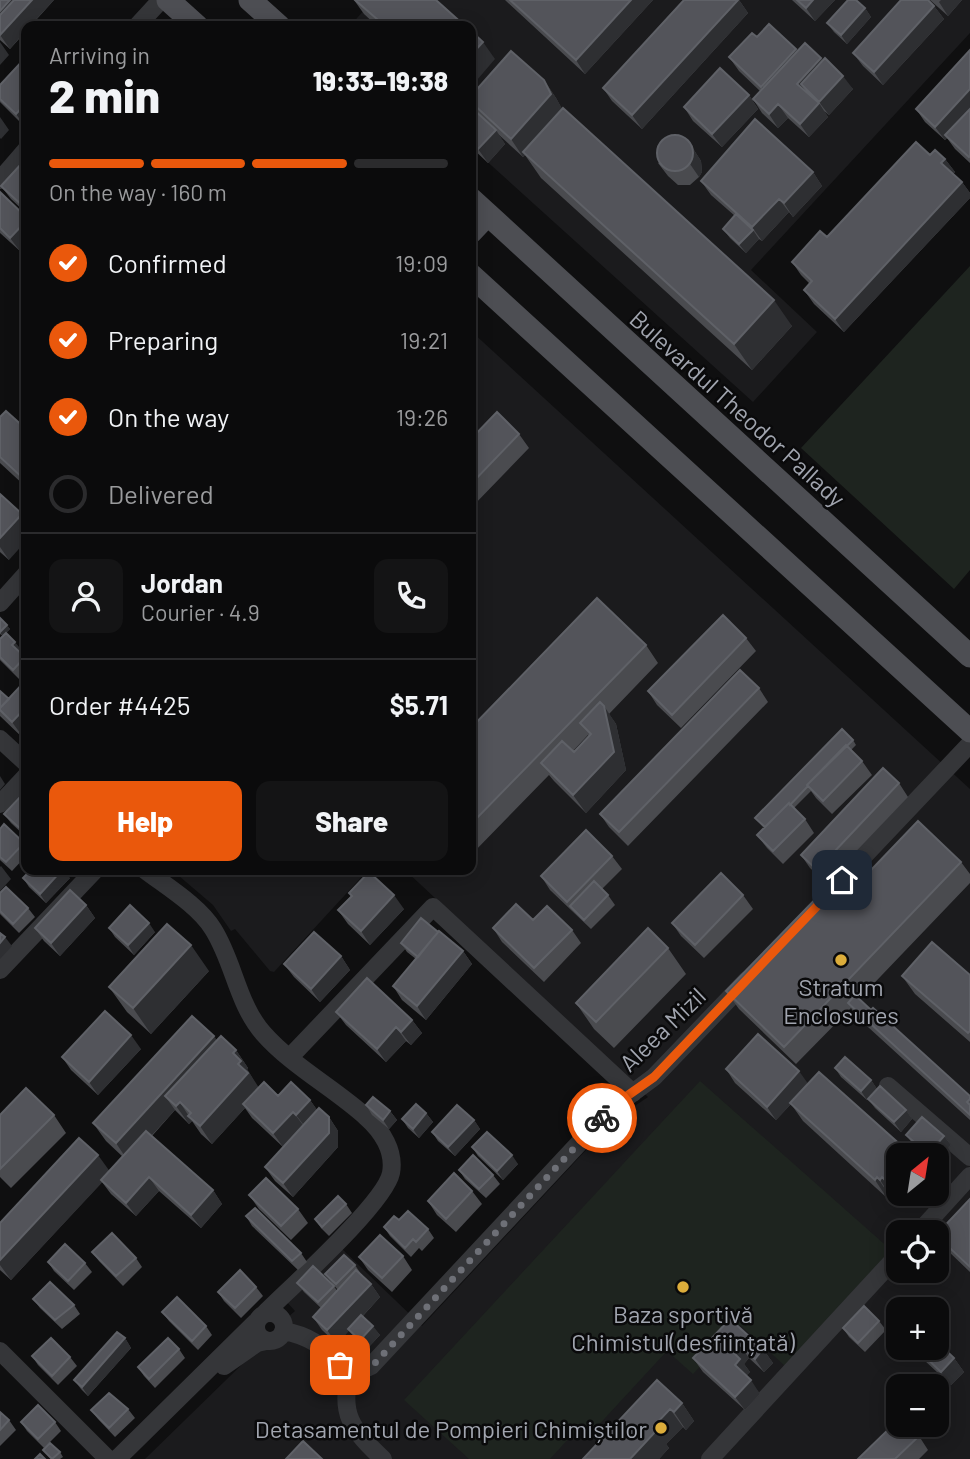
<!DOCTYPE html>
<meta charset="utf-8">
<style>
:root{--surface:#0b0b0c;--page:#141415;--text:#f1f3f6;--muted:#9a9b9d;--line:#2b2b2d;--accent:#ea580c}
body{margin:0;font-family:Barlow,sans-serif;background:var(--page);color:var(--text);height:100vh;display:flex;flex-direction:column;font-size:26px;white-space:nowrap}
*{box-sizing:border-box;margin:0}
p{font-size:23px;color:var(--muted)}
.icon{flex:none;width:38px;height:38px;fill:none;stroke:currentColor;stroke-width:2;stroke-linecap:round;stroke-linejoin:round}
.map{position:relative;flex:1;overflow:hidden}
.drawer{position:absolute;left:21px;top:21px;width:455px;height:854px;display:flex;flex-direction:column;background:var(--surface);border-radius:14px;box-shadow:0 4px 18px #0003,0 0 0 2px var(--line)}
.drawer>*{flex:none}
.needle{width:46px;rotate:30deg}
.fabs{position:absolute;left:886px;top:1143px;display:grid;gap:14px}
.fabs a{display:grid;place-items:center;width:63px;height:63px;border-radius:14px;background:var(--surface);box-shadow:0 4px 18px #0003,0 0 0 2px var(--line);font-size:35px}
.pin{position:absolute;display:grid;place-items:center;width:60px;height:60px;color:#fff;margin:-30px;border-radius:14px;box-shadow:0 4px 10px #0006}
.courier{position:absolute;display:grid;place-items:center;width:70px;height:70px;margin:-35px;border:5px solid #ea580c;border-radius:50%;background:#fff;color:#222;box-shadow:0 2px 9px #0007}
.head em{font-style:normal;font-weight:800}
.head div{display:flex;flex-direction:column-reverse}
.head{display:flex;align-items:center;justify-content:space-between;height:119px;padding:0 28px}
h1{font-size:46px;font-weight:800;line-height:52px}
.bar{display:grid;grid-template-columns:repeat(4,1fr);gap:10px 7px;align-content:center;height:84px;padding:0 28px}
.bar i{height:9px;border-radius:5px;background:var(--line)}
.bar .current{background:var(--accent)}
.bar p{grid-column:span 4}
.line{display:flex;align-items:center;gap:18px;padding:0 28px;border-top:2px solid var(--line)}
.line div{flex:1}
.round{display:grid;place-items:center;flex:none;width:74px;height:74px;border-radius:14px;background:var(--page)}
ol{padding:0 28px;list-style:none}
li{display:flex;align-items:center;gap:21px;height:77px}
li p{margin-inline-start:auto}
li .icon{padding:7px;border-radius:50%;background:var(--accent);color:#fff;stroke-width:4}
li:last-child{color:var(--muted)}
li i{width:38px;height:38px;border:4px solid var(--line);border-radius:50%}
.cta{display:flex;gap:14px;margin-top:auto;padding:14px 28px}
.cta a{flex:1;height:80px;border-radius:14px;background:var(--accent);color:#fff;font-size:28px;font-weight:800;line-height:80px;text-align:center}
.cta a+a{background:var(--page);color:var(--text)}
.map>svg:first-child{display:block}
.built{fill:#1b1b1d;fill-rule:evenodd}
.green{fill:#1e241f}
.lines{fill:none;stroke-linecap:round;stroke-linejoin:round}
.minor{stroke:#353639;stroke-width:18}
.major{stroke:#4d4e53;stroke-width:23}
.wall{fill:#4a4b4f;fill-rule:evenodd}
.shaded-wall{fill:#2e2f32}
.building{fill:#53545a;stroke:#5f6167;stroke-width:2}
.done{stroke:#6e7077;stroke-width:7;stroke-dasharray:0 12.6}
.route{stroke:#ea580c;stroke-width:9}
.poi-dot{fill:#dcad3b;stroke:#0a0a0b;stroke-width:2.5}
.labels{text-anchor:middle;dominant-baseline:central;stroke-width:5;stroke-linejoin:round;paint-order:stroke}
.street-label{font-size:24px;fill:#a1a5af;stroke:#0a0a0b}
.poi-label{font-size:24px;fill:#a1a5af;stroke:#0a0a0b}
</style>
<div class="map">
<svg width="970" height="1459" viewBox="0 0 970 1459">
<rect width="100%" height="100%" fill="#0f0f10"/>
<!-- built -->
<path class="built" d="M373,0h597v33l-219,237 66,62 -64,70 -282,-255v-121h-121z
M471,331l499,458v670h-825l118,-115 13,-1 6,-3 6,-13 -1,-9 8,-7 -10,-11 55,-53 82,79 192,-206 34,-23 -243,-227h66zM898,1155h38v39h-38zM898,1232h38v38h-38zM898,1309h38v39h-38zM898,1386h38v38h-38z
M172,870h196l-94,102 -4,-1 -35,-42 -4,2 -18,-26z"/>
<!-- green -->
<path class="green" d="M970,266v304l-16,19 -153,-141z
M700,1081l191,169 -106,116 -45,-41 -47,49 -26,-23 -73,79 -11,-7 -33,36h-81l-65,-59z"/>
<g class="lines">
<!-- minor -->
<path class="minor" d="M137,26l24,-26
M0,180l26,-30
M0,603l26,-29
M0,739l26,24
M0,804l26,-28
M145,870c21,16 54,36 68,59 21,33 24,74 50,104 29,33 71,55 103,84 16,14 29,34 25,56 -6,30 -101,115 -127,141
M824,898l146,-154
M0,970l95,-100
M290,1057l143,-150 200,186
M888,1086l82,71
M919,1232l51,-56
M256 1327a14 14 0 1 1 28 0a14 14 0 1 1-28 0Z
M283,1331c12,2 21,5 31,11 18,13 32,37 57,24l240,-257 43,-32 93,-97
M0,1351l108,108
M224,1366l33,-23 9,-2
M351,1370c-13,43 1,60 32,89
M117,1459l139,-137
M710,1459l188,-204"/>
<!-- major -->
<path class="major" d="M168,0l29,26
M250,0l29,26
M471,199l499,457
M471,232l16,-17
M471,275l499,456"/>
</g>
<!-- wall -->
<path class="wall" d="M0,0h54l-44,49 -10,-9z
M354,0h82l29,26h-88l-13,-12z
M505,0h148l-68,74z
M739,0l9,13 -106,116 -30,-28 -9,-13z
M792,0h43l-20,21z
M930,0h32l-14,16z
M934,6l10,13 -61,66 -20,-19 -10,-13z
M865,8l6,9 -24,27 -13,-12 -7,-9z
M757,37l39,12 1,2 26,9 30,29 -24,26 -5,-4 4,6 -19,20 -21,-19 -10,10 -16,-15 -9,-14 7,-8 -21,-20 -10,-14z
M970,50v113l-15,-14 -8,-11 -2,2 -20,-18 -9,-13z
M26,57v71l-26,-26v-17z
M544,80l12,18 6,11 230,217 -40,44 -211,-192 -16,-23 -2,2 -25,-23 7,10 -17,19 -17,-16v-40l7,7 -7,-10v-8z
M749,95l9,14 -36,38 -29,-26 -9,-14z
M692,147l9,14 1,11 -3,5 -9,8h-12l-10,-9 -10,-13z
M930,155l15,4 10,13 -2,2 9,8 8,11v5l-126,134 -30,-28 -10,-14 6,-6 -9,-9 -9,-13 35,-25z
M26,165v48l-15,-14 -10,-13z
M813,172l9,14 -29,31 -4,-5 -27,29 -3,-2 -13,14 -16,-15 -7,-9 12,-13 -24,-21 -10,-14z
M0,192l20,59 -20,-18z
M0,417l26,12v58l-26,-24z
M519,434l10,14 -58,60v-69z
M0,494l9,66 -9,-8z
M0,618l10,11 -4,4 16,18 -2,2 6,6v12l-7,8 -19,-19v-21l3,-3 -3,-2z
M746,638l10,13 -75,77 -24,-23 -9,-14z
M646,645l12,18 -49,51 7,10 10,46 -40,43 -32,-32 -5,-6 -78,80v-127zM588,735l1,1 -15,16 -1,-1z
M26,680v58l-1,2 -25,-24v-25l9,8z
M759,688l9,14 -140,144 -19,-19 -9,-13z
M853,740l3,5 -5,5 11,11 10,14 -40,39 -16,-16 -5,-7 -17,17 11,11 9,14 -31,31 -16,-16 -10,-13 7,-7 -9,-10z
M899,783l9,14 -82,86 -16,-15 -9,-13z
M26,801v36l-15,-14 -7,-9z
M0,829l24,14 2,4v9l-14,15 -12,-11z
M612,856l10,13 -20,20 6,6 7,10 -24,24 -41,-39 -9,-14z
M961,862l9,12v9l-111,116 111,97v24l-113,-103 -6,-9 -55,56 -57,-55 -13,-18 123,-98z
M23,878h47l-24,25 -17,-16z
M0,893l28,15 7,9 -16,16 -19,-19z
M349,893l55,16 -34,36 -22,-21 -10,-14 13,-14z
M743,895l10,14 -49,49 -23,-22 -9,-13z
M86,905l9,13 -35,38 -16,-15 -9,-13z
M533,920l39,10 9,13 -37,39 -42,-40 -9,-14z
M109,928l46,4 -21,23 -19,-18z
M401,943l62,8 9,13 -46,56 -24,-20 -9,-14 23,-27 -9,-7z
M668,948l18,26 -72,74 -20,-19 -18,-26z
M341,956l9,14 -30,32 -26,-25 -10,-13z
M209,971l-58,63 -24,-22 -18,-25z
M970,975v67l-55,-48 -13,-18z
M336,1012l76,8 10,13 -11,12 -5,-4 -20,21 -40,-37z
M217,1040l19,10 12,18 -1,1 11,19 20,8 32,4 7,10 12,7 9,14v16l-45,50 -18,-16 -10,-14 38,-42 -20,22 -31,-29 -7,-10 -33,36 -11,-10 -9,-13 -3,3 -14,-14 -23,26 61,54 9,14 -21,24 -42,-37 -23,25 -25,-22 -9,-12 -91,98 -11,-10v-47l110,-51 13,-15 -17,-16 -13,-18z
M141,1049l-43,46 -27,-25 -9,-13z
M835,1068l36,12 6,9 -10,11 -26,-23z
M726,1069l82,15 90,110h2l-3,2 -2,-1 -3,3 -3,-3 -2,3 -84,-77 -12,-17 -15,16 -41,-37z
M868,1099l38,11 6,9 -11,13 -26,-24z
M366,1105l24,6 7,9 -8,9 -17,-14z
M426,1113l7,9 -14,16 -11,-10 -6,-9z
M0,1115h54l12,18 -55,55 -11,-11z
M474,1120l6,9 -25,27 -17,-15 -6,-9z
M906,1135l38,1 7,9 -15,17v-7h-11l-12,-11z
M472,1147l46,17 -15,16 -25,-24z
M459,1170l34,5 7,9 -14,14 -21,-19z
M472,1191l10,13 -26,28 -19,-17 -9,-14z
M249,1195l49,14 10,14 -17,17 -32,-31z
M970,1199v73l-24,-23 -10,-14z
M346,1204l6,9 -23,23 -8,-8 -6,-9z
M246,1216l55,37 6,9 -9,8 -46,-44z
M399,1220l29,9 6,9 -12,13 -3,-3 -8,9 -21,-21 -6,-9z
M92,1252l44,6 6,9 -19,19 -24,-25z
M403,1256l9,14 -20,22 -24,-22 -9,-13z
M48,1262l37,1 7,9 -18,18 -20,-19z
M355,1265l6,9 10,10 9,13 -17,19 17,19 -13,14 -12,-11 -6,-8 -12,14 -15,-14 -9,-13 8,-9 -17,-16 -7,-9 37,3 3,5 1,-1 -6,-7 -7,-9z
M256,1287l7,9 -22,22 -17,-17 -6,-9z
M33,1299l41,6 6,9 -18,15 -22,-21z
M162,1312l44,14 6,9 -14,15 -29,-29z
M730,1319l33,30 10,14 -9,9 -15,-14 -5,6 6,8 -4,4 14,18 -15,16 -42,-38 -10,-14z
M879,1321l7,9 -21,22 -16,-15 -6,-9z
M125,1338l6,10 -43,48 -7,-7 -7,-9z
M911,1348h25l18,10 10,14 -13,13z
M179,1349l6,9 -30,30 -11,-12 -6,-9z
M32,1356l38,1 7,9 -19,19 -20,-20z
M682,1403l12,18 -8,9 -3,-3 -17,17 3,4 -10,11h-76z
M128,1409l7,9 -20,19 -17,-18 -7,-9z
M0,1412l9,8 7,10 -16,16z
M21,1422h34l6,9 -17,17 -17,-17z
M919,1436l9,14 -9,9h-61z
M43,1450l17,2 3,5 -3,2h-9z"/>
<!-- shaded-wall -->
<path class="shaded-wall" d="M10,0h9l-19,35v-24z
M32,0h22l-24,26h-4v4l-16,19 -10,-14z
M631,0h22l-68,74 -9,-14z
M739,0l9,13 -106,116 -10,-14z
M813,0h22l-20,21 -9,-13z
M941,0h21l-14,16 -9,-14z
M934,6l10,13 -61,66 -9,-13z
M865,8l6,9 -24,27 -6,-9z
M0,42l9,13 -9,10z
M483,42l12,17 -24,28v-32z
M796,49l9,14 -35,37 -9,-13z
M821,58l10,14 -30,12 7,11 -11,-11z
M843,76l10,13 -24,26 -10,-13z
M544,80l12,18 8,14 -41,40 2,3 -2,2 -12,-18z
M970,89v24l-25,22 2,3 -2,2 -10,-13z
M749,95l9,14 -36,38 -10,-13z
M26,103v25l-10,-14z
M819,103l9,14 -19,20 -9,-13z
M778,104l10,14 -10,10 -9,-14z
M0,117l9,13 -8,9 -1,-1z
M496,130l9,14 -17,19 -10,-14z
M692,147l9,14 1,11 -3,5 -9,-13z
M945,159l10,13 -4,4 -10,-13z
M813,172l9,14 -29,31 -9,-14z
M962,182l8,11v5l-126,134 -9,-13z
M779,199l10,13 -27,29 -10,-14z
M26,221v24l-6,6 -10,-13z
M753,230l6,9 -13,14 -7,-9z
M774,300l18,26 -40,44 -18,-26z
M22,514l4,7v20l-17,19 -9,-13v-9z
M7,625l3,4 -7,8 -3,-5z
M15,642l7,9 -4,3 -6,-9z
M604,706l12,18 10,46 -40,43 -13,-18z
M26,707v31l-1,2 -13,-18z
M0,776l5,8 -5,6z
M1,866l10,13 -11,12v-24z
M62,870h2l6,8 -24,25 -6,-9z
M394,895l10,14 -34,36 -9,-14z
M86,905l9,13 -35,38 -9,-13z
M149,923l6,9 -21,23 -6,-10z
M5,937l7,9 -12,13v-16z
M191,945l18,26 -58,63 -18,-26z
M463,951l9,13 -46,56 -9,-14z
M341,956l9,14 -30,32 -9,-13z
M412,1020l10,13 -11,12 -10,-13z
M396,1027l10,14 -20,21 -9,-13z
M131,1035l10,14 -43,46 -9,-13z
M214,1036l13,18 -46,50 11,17 -3,3 -13,-18 -11,-10 10,14 -47,51 -12,-18z
M236,1050l12,18 -1,1 14,22 -18,13 2,4 -33,36 -12,-18 38,-62 -5,-11z
M799,1071l10,14 -33,35 -9,-13z
M871,1080l6,9 -10,11 -6,-9z
M310,1100l10,14 -14,14 -10,-13z
M906,1110l6,9 -11,13 -7,-10z
M390,1111l7,9 -8,9 -6,-9z
M293,1112l10,13 -20,22 -10,-14z
M426,1113l7,9 -14,16 -6,-9z
M329,1117l9,14v16l-45,50 -10,-14z
M474,1120l6,9 -25,27 -7,-9z
M944,1136l7,9 -15,17v-7l-8,-1z
M904,1148l4,7h-5l-1,-4z
M98,1155l13,18 -100,107 -11,-15v-5z
M512,1155l6,9 -15,16 -6,-9z
M898,1164v30h2l-3,2 -13,-17z
M149,1177l10,14 -23,25 -10,-13z
M877,1177l12,18 -2,3 -12,-18z
M882,1177l13,18 -3,3 -12,-18z
M213,1190l9,14 -21,24 -10,-13z
M371,1284l9,13 -43,47 -10,-14z
M373,1326l7,9 -13,14 -7,-9z
M125,1338l6,10 -43,48 -6,-9z
M739,1344l10,14 -5,6 6,8 -6,7 -9,-14 -2,-13z
M763,1349l10,14 -9,9 -9,-13z
M954,1358l10,14 -13,13 -10,-13z
M751,1380l9,14 -15,16 -10,-13z
M682,1403l12,18 -8,9 -12,-18z
M670,1409l13,18 -17,17 3,4 -10,11h-29l23,-32z"/>
<!-- building -->
<path class="building" d="M0,0h10l-10,11z
M14,0h18l-32,35v-20z
M355,0h81l29,26h-80z
M510,0h121l-55,60z
M684,0h54l-106,115 -29,-27z
M797,0h16l-7,8z
M848,0h8l9,8 -24,27 -14,-12z
M901,0h27l6,6 -60,66 -21,-19z
M769,24l27,25 -35,38 -32,-30 23,-24 5,4z
M471,31l12,11 -12,13z
M805,43l16,15 -24,26 22,19 -19,21 -22,-20 -9,10 -16,-15z
M970,50v39l-35,38 -19,-18z
M511,51l33,29 7,14 -40,45 -40,-37v-6z
M26,57v46l-10,11 -16,-15v-14z
M825,58l18,18 -24,26 -18,-18z
M720,68l29,27 -37,39 -28,-27z
M471,107l25,23 -18,19 -7,-7z
M563,108l211,192 -40,44 -211,-192z
M970,109v47l-1,1 -24,-22z
M755,119l58,53 -29,31 -5,-4 -27,28 -51,-46z
M657 153a18 18 0 1 1 36 0a18 18 0 1 1-36 0Z
M916,142l14,13 5,-5 10,9 -4,4 21,19 -127,137 -31,-29 8,-9 -20,-19 28,-31 7,6z
M23,162l3,3v40l-2,2 -23,-21z
M0,192l26,25v4l-16,17 -10,-10z
M736,214l17,16 -14,14 -16,-15z
M6,411l20,18v52l-26,-24v-40z
M497,412l22,22 -48,50v-45z
M0,494l22,20 -22,24z
M597,598l49,47 -175,179v-96z
M723,615l23,23 -74,77 -24,-24z
M0,618l7,7 -7,7z
M26,618v10l-4,-5z
M6,633l9,9 -3,3 13,12 -12,13 -13,-13v-18z
M740,670l19,18 -140,144 -19,-18z
M26,680v27l-14,15 -12,-12v-2z
M0,691l9,8 -9,9z
M600,702l4,4 10,46 -41,43 -32,-32 21,-22 12,11 17,-18 -11,-11z
M842,729l11,11 -46,45 1,1 -18,19 -1,-2 -24,24 -10,-9z
M846,745l16,16 -39,40 -16,-16z
M883,768l16,15 -82,87 -16,-15z
M21,796l5,5v26l-3,4 -19,-17z
M789,803l16,16 -32,32 -16,-16z
M918,821l43,41 -177,185 -58,-56 109,-112 14,14z
M4,824l20,19 -18,19 -6,-5v-28z
M586,830l26,26 -45,46 -26,-26z
M31,870h31l-22,24 -17,-16z
M369,872l25,23 -33,36 -23,-21 14,-14 -3,-3z
M721,873l22,22 -48,50 -23,-22z
M594,881l14,14 -24,25 -14,-14z
M6,887l22,21 -15,16 -13,-13v-18z
M70,890l16,15 -35,38 -16,-15z
M516,904l17,16 14,-14 25,24 -38,38 -41,-40z
M130,905l19,18 -21,22 -19,-17z
M421,918l17,14 -20,25 -17,-14z
M167,924l24,21 -58,63 -24,-21z
M648,928l20,20 -72,74 -20,-19z
M439,931l24,20 -46,55 -24,-20z
M314,932l27,24 -30,33 -27,-25z
M0,933l5,4 -5,6z
M932,942l38,33v56l-2,2 -66,-57z
M367,978l45,42 -11,12 -5,-5 -19,22 -41,-37z
M855,995l16,15 2,-2 97,88v3l-3,3 3,3v10l-122,-112z
M105,1011l26,24 -42,47 -27,-25z
M192,1016l22,20 -98,107 -23,-20z
M758,1034l41,37 -32,36 -41,-38z
M221,1036l15,14 -3,3 8,8 -3,3 10,9 -48,53 -12,-10 3,-3 -11,-11 -4,4 -11,-10z
M845,1057l26,23 -10,11 -26,-23z
M819,1072l85,76 -2,3 2,2 -1,2h-5v9l-14,15 -2,-2 -2,3 -3,-3 -2,3 -85,-77z
M264,1082l14,14 13,-14 19,18 -14,15 -3,-3 -20,21 -30,-29z
M880,1086l26,24 -12,12 -26,-23z
M26,1088l28,27 -54,54v-54z
M373,1097l17,14 -7,9 -17,-15z
M416,1104l10,9 -13,16 -11,-10z
M457,1105l17,15 -26,27 -16,-15z
M319,1108l10,9v16l-46,50 -18,-16z
M922,1117l22,19 -16,18 -22,-19z
M146,1131l67,59 -22,25 -42,-38 -23,26 -25,-23z
M487,1132l25,23 -15,16 -25,-24z
M79,1138l19,17 -98,105v-37z
M473,1155l20,20 -14,14 -20,-19z
M454,1173l18,18 -26,28 -18,-18z
M266,1178l32,31 -17,17 -32,-31z
M338,1196l8,8 -24,23 -7,-8z
M970,1199v68l-34,-32z
M255,1208l46,45 -9,8 -46,-45z
M408,1211l20,18 -12,13 -3,-3 -8,9 -21,-21 10,-11 5,4z
M112,1233l24,25 -20,18 -24,-24z
M380,1235l23,21 -21,22 -23,-21z
M65,1244l20,19 -17,18 -20,-19z
M344,1255l11,10 -19,19 -11,-10z
M313,1266l21,20 -16,16 -21,-19z
M240,1270l16,17 -21,21 -17,-16z
M356,1270l15,14 -44,46 -14,-13z
M50,1282l24,23 -19,15 -22,-21z
M177,1297l29,29 -14,15 -30,-29z
M864,1306l15,15 -21,22 -15,-15z
M361,1315l12,11 -13,14 -12,-11z
M898,1316v14l-7,-6z
M730,1319l33,30 -8,10 -16,-15 -6,8 7,7 -5,6 16,15 -16,17 -42,-39z
M117,1332l8,6 -43,49 -8,-7z
M51,1338l19,19 -18,19 -20,-20z
M168,1338l11,11 -30,30 -11,-12z
M936,1341l18,17 -13,14 -25,-24h20z
M657,1380l25,23 -8,9 -4,-3 -17,18 4,3 -27,29h-47z
M109,1393l19,16 -19,19 -18,-18z
M38,1405l17,17 -17,17 -17,-17z
M0,1412l9,8 -9,10z
M898,1420v4h9l12,12 -24,23h-37z
M303,1441l19,18h-36z
M50,1443l10,9 -8,7 -9,-9z
M40,1454l5,5h-10z"/>
<g class="lines">
<!-- done -->
<path class="done" d="M340,1365c13,7 24,6 36,-3l226,-244"/>
<!-- route -->
<path class="route" d="M602,1118l15,-15 37,-26 188,-197"/>
</g>
<!-- markers -->
<g class="poi-dot">
<circle cx="841" cy="960" r="7"/>
<circle cx="683" cy="1287" r="7"/>
<circle cx="661" cy="1428" r="7"/>
</g>
<g class="labels">
<!-- street labels -->
<g class="street-label">
<text transform="translate(738 408) rotate(42)">Bulevardul Theodor Pallady</text>
<text transform="translate(662 1029) rotate(-44)">Aleea Mizil</text>
</g>
<!-- poi labels -->
<g class="poi-label">
<text x="841" y="986">Stratum<tspan x="841" dy="28">Enclosures</tspan></text>
<text x="683" y="1313">Baza sportivă<tspan x="683" dy="28">Chimistul(desființată)</tspan></text>
<text x="647" y="1428" text-anchor="end">Detasamentul de Pompieri Chimiștilor</text>
</g>
</g>
</svg>
<div class="fabs">
<a><svg class="needle" viewBox="-14 -14 28 28"><path d="M0-13l5 13h-10z" fill="#e53935"/><path d="M0 13l5-13h-10z" fill="#9a9b9d"/></svg></a>
<a><svg class="icon" aria-label="locate" viewBox="0 0 24 24"><circle cx="12" cy="12" r="6"/><path d="M12 2v4M12 18v4M2 12h4M18 12h4"/></svg></a>
<a>+</a>
<a>−</a>
</div>
<div class="pin" style="left:340px;top:1365px;background:#ea580c"><svg class="icon" aria-label="bag" viewBox="0 0 24 24"><path d="M5 8h14l-1 12H6zM9 8a3 3 0 0 1 6 0"/></svg></div>
<div class="pin" style="left:842px;top:880px;background:#1f2937"><svg class="icon" aria-label="home" viewBox="0 0 24 24"><path d="M3 11l9-7 9 7M6 9v11h12V9"/></svg></div>
<div class="courier" style="left:602px;top:1118px"><svg class="icon" aria-label="bike" viewBox="0 0 24 24"><circle cx="6" cy="16" r="4"/><circle cx="18" cy="16" r="4"/><path d="M6 16l4-8h5l3 8M10 8l3 8H6M13 5h3"/></svg></div>
<section class="drawer">
<div class="head"><div><h1>2 min</h1><p>Arriving in</p></div><em>19:33–19:38</em></div>
<div class="bar"><i class="current"></i><i class="current"></i><i class="current"></i><i></i><p>On the way · 160 m</p></div>
<ol>
<li><svg class="icon" aria-label="check" viewBox="0 0 24 24"><path d="M5 12l5 5 9-10"/></svg>Confirmed<p>19:09</p></li>
<li><svg class="icon" aria-label="check" viewBox="0 0 24 24"><path d="M5 12l5 5 9-10"/></svg>Preparing<p>19:21</p></li>
<li><svg class="icon" aria-label="check" viewBox="0 0 24 24"><path d="M5 12l5 5 9-10"/></svg>On the way<p>19:26</p></li>
<li><i></i>Delivered</li>
</ol>
<div class="line" style="height:126px"><a class="round"><svg class="icon" aria-label="person" viewBox="0 0 24 24"><circle cx="12" cy="8" r="4"/><path d="M4 21q1-7 8-7t8 7"/></svg></a><div><b>Jordan</b><p>Courier · 4.9</p></div><a class="round"><svg class="icon" aria-label="phone" viewBox="0 0 24 24"><path d="M5 4h4l2 5-3 2q2 4 5 5l2-3 5 2v4C11 20 4 13 5 4z"/></svg></a></div>
<div class="line" style="height:91px"><div>Order #4425</div><b>$5.71</b></div>
<div class="cta"><a>Help</a><a>Share</a></div>
</section>
</div>
